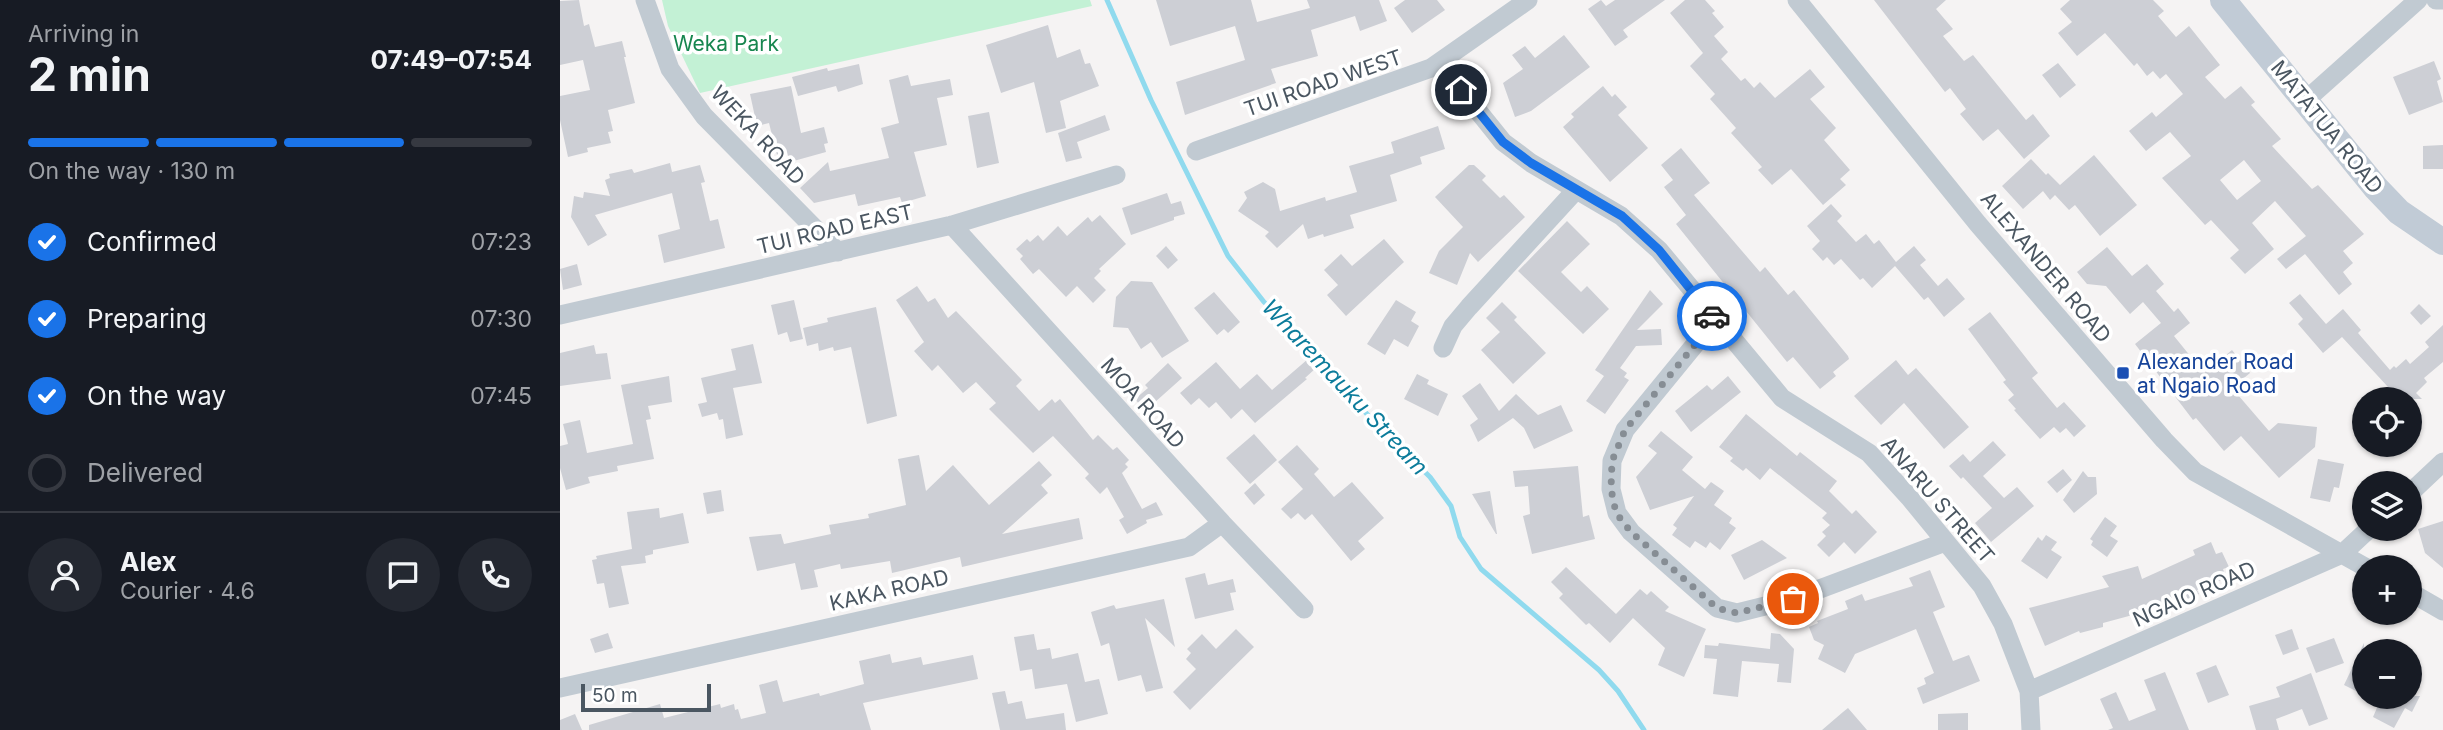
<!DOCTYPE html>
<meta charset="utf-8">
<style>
:root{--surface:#171b24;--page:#242831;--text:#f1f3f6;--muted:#9ea1a6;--line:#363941;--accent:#1a73e8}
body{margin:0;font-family:Inter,sans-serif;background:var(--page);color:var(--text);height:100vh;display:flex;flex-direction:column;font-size:26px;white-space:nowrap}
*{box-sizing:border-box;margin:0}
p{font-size:23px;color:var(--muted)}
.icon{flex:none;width:38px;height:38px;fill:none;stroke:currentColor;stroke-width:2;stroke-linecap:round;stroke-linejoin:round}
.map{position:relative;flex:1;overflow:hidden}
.side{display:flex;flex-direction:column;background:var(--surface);width:560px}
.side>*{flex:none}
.controls{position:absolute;left:1792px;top:387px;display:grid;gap:14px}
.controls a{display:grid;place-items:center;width:70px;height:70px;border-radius:50%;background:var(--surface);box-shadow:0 2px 5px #0004;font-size:35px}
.scale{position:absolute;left:21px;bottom:18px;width:130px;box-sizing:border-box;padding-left:7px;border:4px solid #4a5661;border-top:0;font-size:19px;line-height:24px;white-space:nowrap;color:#4a5661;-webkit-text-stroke:5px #fff;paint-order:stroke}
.pin{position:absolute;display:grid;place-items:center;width:60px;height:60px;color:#fff;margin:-30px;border:4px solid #fff;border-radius:50%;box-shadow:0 2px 7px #0007}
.courier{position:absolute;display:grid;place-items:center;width:70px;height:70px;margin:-35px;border:5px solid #1a73e8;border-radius:50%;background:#fff;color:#222;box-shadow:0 2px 9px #0007}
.overview em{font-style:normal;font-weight:700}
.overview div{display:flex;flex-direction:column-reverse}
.overview{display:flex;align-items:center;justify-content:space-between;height:119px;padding:0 28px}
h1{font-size:46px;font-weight:700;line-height:52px}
.bar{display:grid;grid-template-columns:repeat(4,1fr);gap:10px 7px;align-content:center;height:84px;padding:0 28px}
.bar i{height:9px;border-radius:5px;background:var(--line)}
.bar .active{background:var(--accent)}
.bar p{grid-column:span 4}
.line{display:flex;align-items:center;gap:18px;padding:0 28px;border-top:2px solid var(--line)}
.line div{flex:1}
.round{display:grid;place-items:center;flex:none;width:74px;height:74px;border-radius:37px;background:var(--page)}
ol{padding:0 28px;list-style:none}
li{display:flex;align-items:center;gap:21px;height:77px}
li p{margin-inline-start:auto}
li .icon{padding:7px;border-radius:50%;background:var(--accent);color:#fff;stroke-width:4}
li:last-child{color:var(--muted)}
li i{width:38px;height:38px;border:4px solid var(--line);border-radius:50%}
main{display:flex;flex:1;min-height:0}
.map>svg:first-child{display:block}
.green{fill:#c3f1d5}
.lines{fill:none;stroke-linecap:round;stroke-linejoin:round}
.stream{stroke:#90daee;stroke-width:5}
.building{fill:#cdcfd5;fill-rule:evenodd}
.street{stroke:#c1cad2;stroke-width:19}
.secondary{stroke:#c1cbd6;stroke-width:26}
.done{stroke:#868d94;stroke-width:7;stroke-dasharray:0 12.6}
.route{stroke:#1a73e8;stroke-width:9}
.transit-dot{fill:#1a4fb4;stroke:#fff;stroke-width:2.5}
.labels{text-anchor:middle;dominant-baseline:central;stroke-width:7;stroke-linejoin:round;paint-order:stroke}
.park-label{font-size:21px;fill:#17864f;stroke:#fff}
.street-label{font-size:21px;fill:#4a5661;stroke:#fff}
.transit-label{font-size:21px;fill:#164399;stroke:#fff;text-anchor:start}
.water-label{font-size:23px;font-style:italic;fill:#0c7c9b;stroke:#fff}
</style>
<main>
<section class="side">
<div class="overview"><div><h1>2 min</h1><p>Arriving in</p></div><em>07:49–07:54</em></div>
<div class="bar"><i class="active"></i><i class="active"></i><i class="active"></i><i></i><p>On the way · 130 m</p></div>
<ol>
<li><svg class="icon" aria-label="check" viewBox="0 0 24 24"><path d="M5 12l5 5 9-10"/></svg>Confirmed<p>07:23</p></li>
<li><svg class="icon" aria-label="check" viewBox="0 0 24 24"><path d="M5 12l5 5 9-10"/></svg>Preparing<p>07:30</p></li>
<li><svg class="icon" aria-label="check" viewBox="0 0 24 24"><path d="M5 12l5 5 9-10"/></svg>On the way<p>07:45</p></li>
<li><i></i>Delivered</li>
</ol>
<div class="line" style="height:126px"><a class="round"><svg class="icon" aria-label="person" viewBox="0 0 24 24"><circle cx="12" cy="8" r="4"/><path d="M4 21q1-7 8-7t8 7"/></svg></a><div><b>Alex</b><p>Courier · 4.6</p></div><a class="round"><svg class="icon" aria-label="chat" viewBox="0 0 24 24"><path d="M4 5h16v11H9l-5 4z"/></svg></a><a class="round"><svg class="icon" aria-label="phone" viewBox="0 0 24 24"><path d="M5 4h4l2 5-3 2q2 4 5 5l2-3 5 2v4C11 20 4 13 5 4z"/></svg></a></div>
</section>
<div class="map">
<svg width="1883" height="730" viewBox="0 0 1883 730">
<rect width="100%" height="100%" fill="#f5f3f3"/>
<!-- green -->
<path class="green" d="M102,0h428l2,6 -392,87 -32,-67z"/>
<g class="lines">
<!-- stream -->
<path class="stream" d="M547,0l44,100 77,156 36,46 53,49 24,34 34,38 55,54 21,29 9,31 21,32 118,101 19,21 26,39"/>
</g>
<!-- building -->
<path class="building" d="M19,0l5,26 5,-2 6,23 27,-6 4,16h-2l11,46 -27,7 5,21 -5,1 3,11 -24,5 1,4 -20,5 -8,-37v-24l30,-6 -7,-30 -23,5v-64z
M596,0h95l6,22 53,-14 -3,-8h72l8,21 -27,10 -5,-15 -44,14 7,26 -47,13 5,14 -91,32 -9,-33 69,-22 -10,-34 -65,20z
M845,0h32l8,10 -33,23 -18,-25z
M1041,0l5,6 9,-6h50l-42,30 5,7 -13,9 -27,-37z
M1125,0h20l10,11 -3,2 12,14 -10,9 14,16 -7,7 20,22 4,-3 9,10 6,-6 15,16 35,-29 15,18 -15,12 26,29 -12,12 26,30 -10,9 6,6 -23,20 -32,-36 -19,16 -14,-15 4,-3 -31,-34 5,-5 -26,-29 5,-5 -25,-28 13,-13 -33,-40z
M1314,0h72l-10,9 17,20 -10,7 21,25 9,-6 53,65 7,-6 17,22 -26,23 -26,-30 -15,12 -23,-27 6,-5 -16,-21 -5,4z
M1510,0h83l11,11 -6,5 18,21 13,-11 31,39 -15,12 20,22 16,-13 14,16 -4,3 30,34 -9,7 40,43 6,-4 46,49 -21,17 10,12 -10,9 9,12 -13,11 -34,-41 -19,15 -9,-10 29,-23 -31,-35 -23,22 22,26 -29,25 -15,-16 9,-8 -28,-30 -6,5 -43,-47 29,-22 -21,-24 -24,19 -17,-20 23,-19 4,5 27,-23 -17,-20 -6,5 -7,-8 -6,5 -10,-13 -3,3 -29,-33 -28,23 -19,-23 14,-11 -12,-13zM1684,160l17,21 -24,19 -17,-20z
M488,25l9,33 23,-9 5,15 5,-1 9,23 -39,15 6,27 -20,5 -12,-51 -33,11 -15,-48z
M1004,35l26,32 -59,44 -16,6 -12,-34 20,-14 -11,-14 13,-9 10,12z
M1874,61l7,18 -4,2 6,21 -34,13 -16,-38z
M1498,63l18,22 -16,13 -18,-23z
M299,64l4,20 -25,8 -2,-6 -38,10 -6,-19 35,-9 1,3z
M348,75l3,11 39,-7 3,16 -16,3 10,47 -33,7 12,44 -24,7 -2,-6 -42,9 -3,-12 -41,9 -14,-15 28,-26 2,9 59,-13 -8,-30 18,-5 -10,-43z
M231,86l10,47 23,-6 4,16 -4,1 2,8 -36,10 -3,-10 -10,3 -8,-32 -12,3 -7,-32z
M1043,86l9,11 3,-3 12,13 -9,8 30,33 -38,34 -47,-55 11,-10 -3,-3z
M429,112l10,51 -22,5 -9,-52z
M545,115l5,15 -33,12 5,16 -16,4 -8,-29z
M878,126l7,23 -25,8 2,7 -32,11 7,26 -47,14 4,13 -30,9 -1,-3 -15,5 -5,-15 -26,24 -12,-12 4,-4 -31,-21 9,-13 -3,-6 19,-10 12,7 5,22 45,-14 1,4 31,-9 -8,-26 45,-13 -3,-11z
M1883,145v24h-20v-23z
M1121,148l29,35 -16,12 66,77 5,-5 23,28 6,-5 54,66 1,3 -16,13 3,4 -16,13 -27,-32 -6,5 -111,-138 10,-9 -22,-28 9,-7 -12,-15z
M1534,155l43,50 -37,31 -25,-31 -6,5 -14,-15 -5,5 -7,-9 -20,18 -21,-23 29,-27 15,16 2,-2 12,12z
M110,163l2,9 28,-7 5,17 -4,1 9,38 8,-2 7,29 -61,15 -6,-28 22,-6 -8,-36 -77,22 12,20 -19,11 -17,-29 3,-21 9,2 1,-6 26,4 -5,-16 5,-2 -1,-4 23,-5 2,4z
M909,165h5l12,11 -4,4 18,18 4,-3 21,22 -47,45 -8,-9 -13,32 -28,-12 10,-22 24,-24 -28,-30z
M607,193l4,11 10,-3 4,13 -11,3v3l-43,15 -9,-27z
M1271,204l11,12 -5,5 19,21 10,-8 8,10 5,-4 17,22 18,-16 12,14 -6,5 18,21 9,-8 18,21 -21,18 -16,-20 -4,3 -29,-34 -23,22 -9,-10 -3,2 -19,-21 -7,6 -7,-8 -4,4 -11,-12 8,-8 -13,-15z
M540,215l26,29 -27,25 2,2 -7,7 12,12 -13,13 -16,-17 -11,11 -27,-28 -6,5 -13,-15 3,-3 -7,-7 11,-10 3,3 8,-7 5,6 15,-15 9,10 21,-19 4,5z
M1007,221l23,23 -29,28 20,20 6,-6 22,23 -26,25 -65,-63z
M824,239l20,23 -58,54 -19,-21 11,-10 -14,-15 17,-16 11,12z
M606,246l12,14 -10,9 -12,-13z
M1547,247l25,29 15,-12 17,20 -8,7 18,21 4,-4 12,15 -16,13 30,37 28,-23 18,23 -18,15 37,43 9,-8 39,4 -2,20 -36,31 -38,-42 -17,15 -28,-33 -3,2 -58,-76 26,-21 -18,-21 -13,12 -24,-28 -19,-2 -10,-12z
M17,264l5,21 -19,5 -3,-21z
M571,281l21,1 37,59 -27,17 -11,-16 -10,7 -13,-21 -15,-1 3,-30z
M357,286l11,16 7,-4 13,20 8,-7 66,69 -6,6 23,25 13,-12 3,4 5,-4 33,41 5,-5 15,15 4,-3 12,13 -4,4 3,3 -6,6 20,36 14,-7 7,13 -17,5 1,3 -20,11 -8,-14 5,-3 -17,-30 -7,7 -15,-16 4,-4 -36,-38 -20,17 -44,-44 7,-6 -20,-21 -13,11 -25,-28 -6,6 -18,-20 10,-9 -28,-42z
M1090,290l13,14 -26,26 24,-1 1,16 -26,1 -16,22 7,5 -3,4 5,3 -24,34 -19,-13 18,-25 -9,-6z
M654,292l26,30 -12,11 -4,-4 -7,6 -23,-27z
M1740,294l26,30 17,-15 18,21 -3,3 32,37 4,-4 2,2 10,-9 4,5 19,-17 -4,-5 18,-17v37l-19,16 3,4 -11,11 6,6h-40l6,-12 -46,-50 -19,16 -25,-29 5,-5 -14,-16z
M234,300l9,39 -13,3 -3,-10 -9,3 -7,-30z
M836,300l20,12 -5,9 8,5 -11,21 -14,-8 -9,16 -18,-11z
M942,302l15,15 -3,3 32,33 -33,31 -32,-34 19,-18 -14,-14z
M1859,304l12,12 -10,9 -11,-12z
M316,307l21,109 -30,8 -16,-77 -17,4 -1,-4 -14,4 -1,-8 -11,3 -4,-18 25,-6 -1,-4z
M1430,312l48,61 -6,5 25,30 7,-6 22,24 -12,11 -8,-9 -6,5 -6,-6 -14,12 -26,-29 2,-1 -8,-9 6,-5 -11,-13 3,-2 -38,-51z
M193,344l9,39 -29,5 10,47 -17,4 -3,-20 -4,1 -2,-7 -15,4 -4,-13 9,-2 -6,-24 35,-8 -5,-21z
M34,345l2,9 11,-1 4,26 -51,7v-33z
M748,359l8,9 -11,10 2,1 -52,44 -13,-14 -11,10 -15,-17 -7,6 -10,-10 -8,7 -11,-12 36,-31 24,27 17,-15 15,16z
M1336,360l12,15 8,-7 53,59 -25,22 -40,-46 -23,22 -27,-29z
M608,363l14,15 -37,33 -10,-12 13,-11 -3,-3z
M857,374l12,6 -2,4 21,10 -10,22 -34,-17z
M109,376l3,26 -24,4 3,13 -5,1 8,39 -37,7 1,5 -30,6 2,6 -24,7 -6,-22v-22l8,-2 -5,-20 17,-4 7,33 46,-9 -12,-59z
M1168,376l13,16 -50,40 -16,-21 32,-26 5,5z
M920,383l19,28 17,-17 22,21 23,-10 12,26 -39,18 -10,-21 -11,-10 -35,24 -8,-17 8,-6 -16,-23z
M1186,414l51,42 3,-4 37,29 -8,10 23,23 4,-4 21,22 -22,22 -11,-12 -15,15 -12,-12 9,-9 -4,-4 8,-7 -8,-7 5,-5 -57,-45 -10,12 -14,-12 -3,3 -13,-10 3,-3 -14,-11z
M1101,431l32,26 -11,13 23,19 6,-7 13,9 -10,14 18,13 -3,5 7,5 -16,22 -10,-8 -4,6 -11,-7 -5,7 -18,-13 5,-7 -4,-3 21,-29 -44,14 -14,-33 21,-24 -9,-7z
M694,434l23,26 -27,24 -24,-26z
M1433,441l13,14 -23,21 21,22 13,-11 17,19 -43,36 -16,-19 17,-15 -29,-31 -2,2 -12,-13 14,-12 7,8z
M737,445l22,24 -5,5 20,23 18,-15 32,36 -26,23 7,8 -14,12 -39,-47 -7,6 -7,-7 -7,6 -10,-10 22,-20 -25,-27z
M359,455l7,36 27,-26 36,40 50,-44 13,14 -11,10 7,8 -46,41 77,-16 4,21 -121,28 -2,-10 -68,16 -2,-12 -49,8 -1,-5 -26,6 4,17 -17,3 -6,-27 -38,8 -8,-34 32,-3 3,10 47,-10 -2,-9 40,-7 -1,-4 38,-9 -8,-46z
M1758,459l26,5 -5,24 -5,-1 -4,15 -20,-4z
M1018,466l5,51 6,-2 6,24 -63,15 -9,-38 7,-2 -2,-28 -13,1 -2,-16z
M1503,469l9,11 -15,13 -10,-11z
M1523,471l5,6h8l1,17 -23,19 -11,-13z
M695,483l10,12 -11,10 -10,-12z
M161,490l3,21 -17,3 -4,-21z
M930,491l7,43h-1l-24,-40z
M99,508l1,10 23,-5 6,30 -36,7v4l-8,2 1,7 -25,3 8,38 -20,4 -5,-25 -7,1 -5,-24 5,-1 -1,-3 36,-7 -5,-37z
M1545,517l12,9 -7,10 8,5 -11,16 -16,-12 2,-4 -3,-2z
M1883,521v47l-18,-15 -7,-24z
M1486,535l11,7 -6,8 11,7 -15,22 -26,-18 17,-24 4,4z
M1202,540l25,18 -43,22 -13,-25z
M1651,542l5,12 6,-2 7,15 -6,2 3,9 -29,12 2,4 -33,14 -2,-4 -25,6 1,3 -37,10v4l-23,6 -1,-2 -34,15 -16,-38 80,-21 -7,-11 36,-10 4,13 53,-24 -2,-5z
M1006,567l50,47 24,-25 7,6 4,-4 18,16 -4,4 41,18 -22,48 -26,-12 7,-17 -32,-30 -23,25 -21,-20 -3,2 -27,-27 4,-4 -12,-12z
M1370,570l15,37 -12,5 20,49 16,-6 11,26 -57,23 -6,-16 9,-4 -2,-6 10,-5 -18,-44 -61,25 -10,19 -27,-14 6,-14 -10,-5 -5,-13 9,-4 -1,-2 31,-12 -3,-8 17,-7 3,7 48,-15 -4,-8z
M645,573l3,12 25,-6 3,13 -6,1 4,17 -39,9 -10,-41z
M604,599l11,48 -30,-29 18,70 -17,4 -5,-17 -23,6 -9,-38 -8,3 -10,-34 23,-7 2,4z
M676,629l18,18 -64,63 -17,-18 23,-23 -10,-10 5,-6 -4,-4 15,-15 14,15z
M1732,629l7,20 -16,6 -8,-20z
M48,633l5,15 -18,5 -5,-14z
M1211,633l9,1 14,15 -3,34 -14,-1 2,-18 -37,-3 -4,36 -25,-3 4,-35 -13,-1 1,-13 13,1 1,-3 51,6z
M474,634l3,16 13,-2 2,11 26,-6 7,29 14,-3 9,35 -32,8 -9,-38 -32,5 -3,-20 -12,2 -6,-34z
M1774,638l10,25 -28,10 -10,-25z
M1804,643v52l-20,-10z
M330,654l2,9 29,-6 2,8 50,-10 5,24 -115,24 8,27h-282v-5l71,-21 4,14 56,-14 1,4 13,-4 1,6 3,-1 3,10 25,-6 -7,-28 18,-5 6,22 36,-9 1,3 44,-12 -5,-23z
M1656,665l13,30 -21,8 -12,-30z
M1605,672l24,58h-81l5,-2 -13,-29 16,-7 13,29 27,-11 -12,-30z
M1751,673l17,46 -19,7 -7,-17 -26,10 3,11h-23l-7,-24 31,-9 -4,-10z
M445,691l3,13 14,-3 4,18 38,-6 2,17h-66l-8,-37z
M1822,696h38l-8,16 -7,-4 -11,20 -21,-11z
M1288,708l19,22h-45l21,-18z
M1408,713v17h-30v-16z
M15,714l7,16h-22v-10z"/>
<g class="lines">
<!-- street -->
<path class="street" d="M85,0l25,69 34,47 134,136
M1237,0l181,224 186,216 31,32 170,95
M1876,0h7
M882,61l19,29 42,52 28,21 90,53 38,34 123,148 87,55 40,44 73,89 21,38 26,67 2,39
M1746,100l112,-100
M636,151l235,-83 97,-68
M392,225l270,298 82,86
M0,315l392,-90 164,-50
M1155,320l-90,110 -13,31 -1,28 6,24 14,19 86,76 20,5 56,-14 152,-57
M883,348l10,-22 16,-19 107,-117
M1850,493l33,-31
M1850,592l33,19
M0,688l629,-141 33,-24
M1469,691l313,-137 28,-26"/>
<!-- secondary -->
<path class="secondary" d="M1663,0l153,188 23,24 44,30"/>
</g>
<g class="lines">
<!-- done -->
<path class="done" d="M1152,316l3,4 -90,110 -13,31 -1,28 5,24 15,19 86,76 20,5 56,-14"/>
<!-- route -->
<path class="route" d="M901,90l42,52 28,21 91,53 37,34 53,66"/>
</g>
<!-- markers -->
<rect class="transit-dot" x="1556" y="366" width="14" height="14" rx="3.5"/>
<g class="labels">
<!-- park labels -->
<g class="park-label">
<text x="166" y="43">Weka Park</text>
</g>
<!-- street labels -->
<g class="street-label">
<text transform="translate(763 83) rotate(-19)">TUI ROAD WEST</text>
<text transform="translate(1767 127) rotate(51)">MATATUA ROAD</text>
<text transform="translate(198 135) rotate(47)">WEKA ROAD</text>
<text transform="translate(275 229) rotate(-13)">TUI ROAD EAST</text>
<text transform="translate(1486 267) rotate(50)">ALEXANDER ROAD</text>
<text transform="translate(583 403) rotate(48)">MOA ROAD</text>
<text transform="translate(1378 500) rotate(49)">ANARU STREET</text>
<text transform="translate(329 590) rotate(-13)">KAKA ROAD</text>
<text transform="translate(1634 594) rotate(-24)">NGAIO ROAD</text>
</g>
<!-- transit labels -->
<g class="transit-label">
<text x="1577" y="361">Alexander Road<tspan x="1577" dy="24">at Ngaio Road</tspan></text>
</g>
<!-- water labels -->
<g class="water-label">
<text transform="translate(785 387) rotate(47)">Wharemauku Stream</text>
</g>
</g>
</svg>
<div class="controls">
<a><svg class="icon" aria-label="locate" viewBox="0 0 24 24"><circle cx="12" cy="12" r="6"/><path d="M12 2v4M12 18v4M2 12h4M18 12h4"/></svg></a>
<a><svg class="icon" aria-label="layers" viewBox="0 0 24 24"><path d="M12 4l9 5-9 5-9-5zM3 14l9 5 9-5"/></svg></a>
<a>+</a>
<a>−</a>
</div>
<div class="scale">50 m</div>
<div class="pin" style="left:1233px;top:599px;background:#ea580c"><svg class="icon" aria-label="bag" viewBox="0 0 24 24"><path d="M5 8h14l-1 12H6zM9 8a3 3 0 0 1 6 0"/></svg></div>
<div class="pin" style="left:901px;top:90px;background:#1f2937"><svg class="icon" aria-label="home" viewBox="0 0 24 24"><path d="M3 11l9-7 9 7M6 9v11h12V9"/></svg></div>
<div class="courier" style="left:1152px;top:316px"><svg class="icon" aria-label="car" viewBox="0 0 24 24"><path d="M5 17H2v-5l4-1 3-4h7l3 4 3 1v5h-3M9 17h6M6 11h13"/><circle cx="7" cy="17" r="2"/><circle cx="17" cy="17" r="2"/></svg></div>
</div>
</main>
